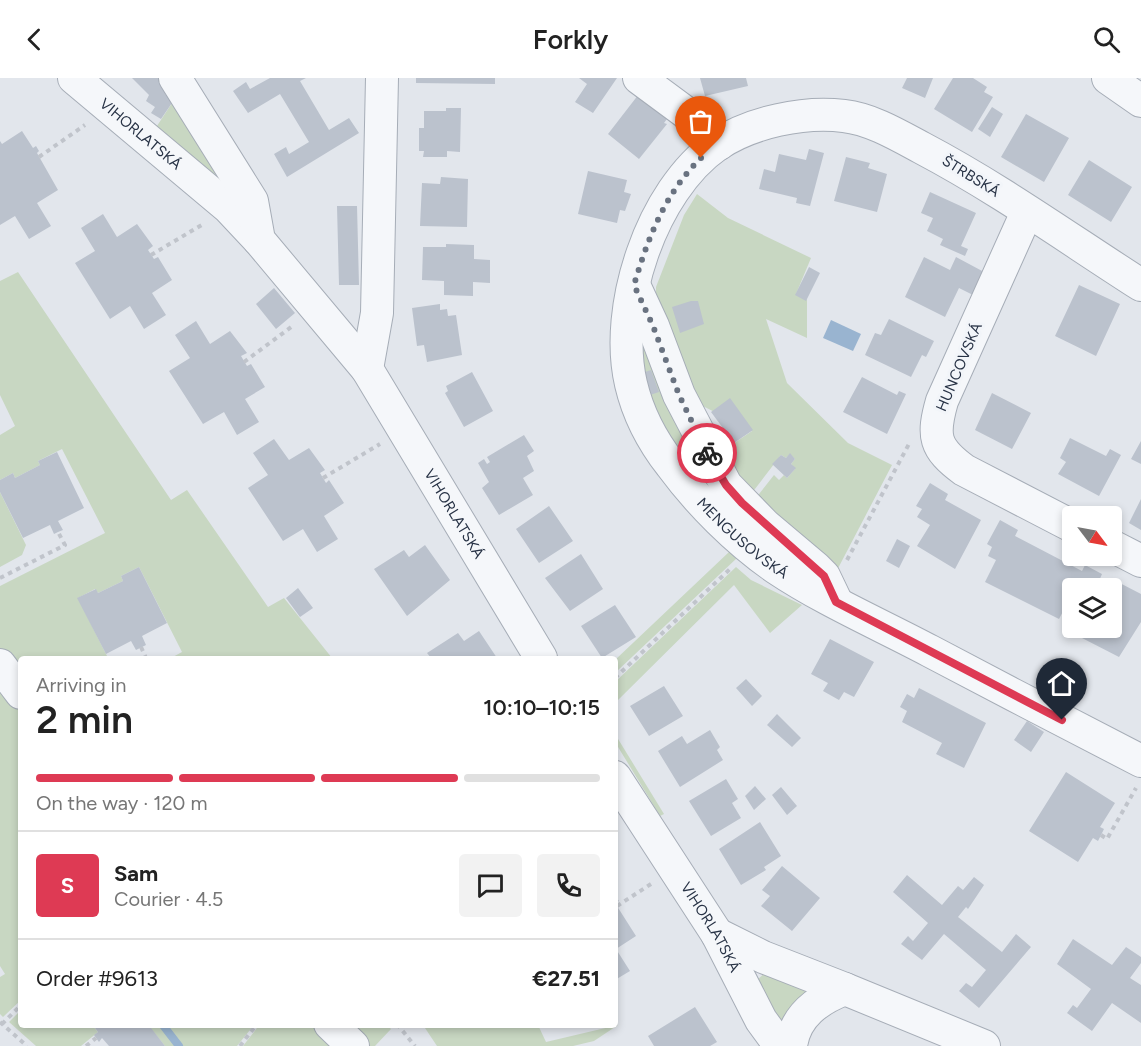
<!DOCTYPE html>
<meta charset="utf-8">
<style>
:root{--surface:#fff;--page:#f2f2f2;--text:#222;--muted:#767676;--line:#e0e0e0;--accent:#de3a54}
body{margin:0;font-family:Figtree,sans-serif;background:var(--page);color:var(--text);height:100vh;display:flex;flex-direction:column;font-size:22px;white-space:nowrap}
*{box-sizing:border-box;margin:0}
p{font-size:20px;color:var(--muted)}
.icon{flex:none;width:33px;height:33px;fill:none;stroke:currentColor;stroke-width:2;stroke-linecap:round;stroke-linejoin:round}
.map{position:relative;flex:1;overflow:hidden}
.details{position:absolute;left:18px;top:578px;width:600px;height:372px;display:flex;flex-direction:column;background:var(--surface);border-radius:6px;box-shadow:0 3px 9px #0003}
.details>*{flex:none}
.needle{width:39px;rotate:122deg}
.controls{position:absolute;left:1062px;top:428px;display:grid;gap:12px}
.controls a{display:grid;place-items:center;width:60px;height:60px;border-radius:6px;background:var(--surface);box-shadow:0 3px 9px #0003;font-size:30px}
.pin{position:absolute;display:grid;place-items:center;width:51px;height:51px;color:#fff;margin:-62px -26px;border-radius:50% 50% 50% 0;rotate:-45deg;box-shadow:0 0 6px #0007}
.pin .icon{rotate:45deg}
.courier{position:absolute;display:grid;place-items:center;width:60px;height:60px;margin:-30px;border:4px solid #de3a54;border-radius:50%;background:#fff;color:#222;box-shadow:0 2px 8px #0007}
.headline em{font-style:normal;font-weight:600}
.headline div{display:flex;flex-direction:column-reverse}
.headline{display:flex;align-items:center;justify-content:space-between;height:102px;padding:0 18px}
h1{font-size:39px;font-weight:600;line-height:45px}
.bar{display:grid;grid-template-columns:repeat(4,1fr);gap:9px 6px;align-content:center;height:72px;padding:0 18px}
.bar i{height:8px;border-radius:4px;background:var(--line)}
.bar .active{background:var(--accent)}
.bar p{grid-column:span 4}
.line{display:flex;align-items:center;gap:15px;padding:0 18px;border-top:2px solid var(--line)}
.line div{flex:1}
.round{display:grid;place-items:center;flex:none;width:63px;height:63px;border-radius:6px;background:var(--page)}
header{display:flex;justify-content:space-between;align-items:center;height:78px;padding:0 18px;background:var(--surface);font-size:27px;font-weight:600}
.map>svg:first-child{display:block}
.green{fill:#c8d7c2}
.water{fill:#99b4d0}
.lines{fill:none;stroke-linecap:round;stroke-linejoin:round}
.stream{stroke:#99b4d0;stroke-width:8}
.building{fill:#bbc2cd}
.minor-casing{stroke:#a6adb7;stroke-width:34}
.path{stroke:#c0c4cb;stroke-width:4;stroke-dasharray:4.5 4.5;stroke-linecap:butt}
.minor{stroke:#f5f7fa;stroke-width:32}
.done{stroke:#697280;stroke-width:6;stroke-dasharray:0 10.8}
.route{stroke:#de3a54;stroke-width:8}
.labels{text-anchor:middle;dominant-baseline:central;stroke-width:6;stroke-linejoin:round;paint-order:stroke}
.street-label{font-size:15px;fill:#283346;stroke:#f2f5f9}
</style>
<header><svg class="icon" aria-label="back" viewBox="0 0 24 24"><path d="M15 5l-7 7 7 7"/></svg>Forkly<svg class="icon" aria-label="search" viewBox="0 0 24 24"><circle cx="10" cy="10" r="6"/><path d="M15 15l6 6"/></svg></header>
<div class="map">
<svg width="1141" height="968" viewBox="0 0 1141 968">
<rect width="100%" height="100%" fill="#e2e6ec"/>
<!-- green -->
<path class="green" d="M161,0l81,121 -87,-70 19,-29 -9,-6 4,-5 -10,-7z
M697,116l31,24 83,40 -15,36 10,6 1,-2v40l-41,-19 21,64 61,60 44,22 -58,111 -82,-73 22,-28 5,5 5,-5 3,3 8,-9 -4,-5 4,-5 -5,-5 -4,4 -5,-3 -33,43 -11,-19 -10,-31 25,-17 -63,-32 -33,-103v-9l28,-72z
M18,194l153,228 16,-10 81,117 16,-9 48,60h-161l11,-6 -43,-85 -18,9 2,5 -25,12 -3,-4 -17,9 30,60h-87v21l-21,-27v-66l105,-53 -43,-84 -24,12 2,4 -25,13 -2,-5 -13,7v-45l15,-9 -15,-31v-114z
M644,249l133,228 -99,-99 -40,-84z
M0,414l26,53 -4,10 -22,12z
M729,474l8,6 -122,115v-13z
M736,489l15,13 51,25 -32,28 -36,-48 -119,118v-21z
M0,603l21,28v291l-18,17 -3,-3v-37l5,-3 -5,-8z
M615,656l49,80 -4,2 -45,-74z
M766,894l45,17 -30,37 -24,-46z
M21,932v14l71,1 6,7 -17,14h-45l-27,-24z
M260,946l54,1 23,21h-94z
M148,947h106l-17,21h-72z
M340,947h47l4,4 -16,17h-12z
M423,947h115l8,17 72,-17 -24,16 -21,5h-136z"/>
<!-- water -->
<path class="water" d="M831,242l30,14 -8,17 -30,-13z"/>
<g class="lines">
<!-- stream -->
<path class="stream" d="M162,946l17,22"/>
</g>
<!-- building -->
<path class="building" d="M132,0h29l-2,4 10,7 -4,5 9,6 -13,19 -10,-6 4,-6 -9,-6 3,-6z
M270,0h36l-6,3 29,49 20,-12 10,15 -72,44 -13,-23 12,-7 3,7 20,-12 -29,-48 -32,19 -15,-22 13,-9 4,7z
M416,0h79v6l-79,-1z
M579,0h38l-24,35 -18,-11 12,-18z
M700,0h46l2,8 -43,10z
M907,0h26l-8,20 -23,-10z
M953,0h20l14,9 -3,5 9,5 -21,35 -38,-23z
M642,12l30,22 -8,11 3,1 -28,35 -31,-25z
M992,29l11,7 -13,23 -12,-8z
M446,30h15l-1,44 -13,-1v6h-24l1,-6h-5v-23h5v-17h22z
M1026,36l43,24 -25,44 -43,-25z
M22,53l11,17 3,-2 3,5 -2,2 21,37 -21,13 14,23 -22,13 -14,-23 -15,9v-84l2,3z
M809,71l15,4 -14,53 -14,-3 1,-5 -38,-9 5,-20 11,3 4,-18 27,6z
M846,79l24,6 -2,5 19,6 -10,38 -43,-11z
M1089,82l43,27 -21,35 -43,-27z
M588,93l39,9 -3,12 7,2 -6,17 -5,-1 -3,13 -39,-9z
M441,99l27,2 -1,48 -47,-1 2,-43 18,1z
M930,114l46,21 -15,33 7,3 -3,7 -25,-11 3,-6 -16,-8 6,-13 -12,-5z
M337,128h20l2,79h-20z
M103,136l14,23 20,-13 16,22 -5,4 6,9 4,-2 14,23 -20,13 14,22 -22,14 -14,-23 -20,13 -35,-56 20,-12 -14,-23z
M446,166l28,1v14l16,1v23l-17,-1v14l-29,-1v-14l-22,-1 1,-33h23z
M924,179l26,13 6,-13 28,15 -11,23 -14,-7 -14,29 -40,-20z
M809,189l11,6 -14,28 -11,-6z
M1079,207l41,19 -24,52 -41,-20z
M274,210l21,25 -19,16 -20,-25z
M691,223h7l6,23 -24,9 -8,-26z
M440,226v6l7,-1 1,7 8,-1 6,40 -35,7 -3,-17 -7,1 -5,-38z
M889,241l45,22 -8,16 -4,-2 -11,22 -46,-22 10,-22 6,2z
M196,243l14,23 20,-13 17,22 -6,3 6,10 4,-2 14,23 -20,12 14,23 -22,13 -13,-23 -21,12 -34,-53 21,-13 -15,-23z
M651,292l8,22 -9,3 -8,-22z
M472,294l21,39 -29,16 -19,-34 3,-2 -2,-5z
M862,299l35,18 2,-4 7,3 -19,40 -44,-22z
M992,315l39,20 -19,36 -37,-19z
M730,320l23,32 -19,13 -23,-31z
M524,357l10,16 -7,5 7,15 -11,7 10,17 -34,20 -17,-27 7,-6 -11,-19 6,-4 3,5 3,-2 -3,-5z
M1070,360l36,18 4,-7 11,6 -22,41 -41,-22 8,-12 -6,-4z
M274,361l15,21 20,-12 16,22 -5,3 6,10 3,-3 15,23 -20,13 14,23 -21,13 -14,-23 -20,12 -35,-53 20,-13 -15,-22z
M1141,363v23l-10,-5z
M57,374l27,56 -26,13 5,9 -5,2 -4,2 -4,-9 -27,13 -23,-46v-12l13,-7 2,5 25,-13 -2,-4z
M790,375l5,6 -4,5 5,4 -9,10 -15,-14 9,-9 5,3z
M930,405l18,11 -3,6 36,20 -26,49 -38,-23 13,-21 -13,-8 5,-8 -6,-3z
M1141,421v31l-12,-7z
M549,428l24,35 -34,22 -23,-34z
M1000,442l18,10 -3,6 67,35 3,-6 17,9 -6,14h-24v9l-5,-3 -3,6 4,2 -9,17 -74,-37 11,-22 -8,-4 4,-9 -5,-3z
M897,461l13,7 -11,22 -13,-7z
M425,467l25,35 -43,36 -33,-47 30,-19 5,7z
M581,476l22,35 -33,22 -25,-33z
M139,489l28,56 -25,13 4,9 -10,5 -5,-9 -25,13 -29,-56 19,-9 2,4 25,-12 -2,-5z
M1112,501l29,15v28l-22,35 -37,-19 5,-11h25v-39h-4z
M298,510l15,20 -13,9 -14,-19z
M615,527l21,32 -34,21 -21,-32z
M479,553l18,27h-66l-4,-5 31,-20 6,8z
M830,561l44,23 -20,35 -10,-5 -5,8 -16,-9 5,-8 -17,-9z
M746,601l16,17 -10,10 -16,-18z
M664,608l19,30 -34,20 -19,-30z
M919,610l67,35 -22,45 -28,-14 6,-11 -40,-21 5,-11 -7,-4 7,-13 7,4z
M777,636l24,24 -9,9 -25,-22z
M1027,643l17,11 -13,20 -17,-12z
M710,652l10,17 -3,3 6,10 -43,27 -22,-36 24,-15 5,8z
M1066,694l49,31 -15,24 4,2 -6,12 -5,-3 -15,24 -49,-31z
M726,701l12,20 -6,4 9,15 -30,18 -22,-35z
M755,708l11,13 -12,11 -9,-14z
M781,709l16,19 -10,9 -15,-20z
M760,744l21,34 -17,11 2,3 -25,15 -22,-36z
M782,788l38,32 -28,33 -31,-25 9,-10 -8,-6z
M907,797l35,30 16,-19 5,4 11,-13 10,8 -16,24 -2,-2 -8,10 44,35 14,-18 15,13 -52,61 -20,-17 7,-8 6,4 14,-17 -42,-36 -22,26 -21,-16 7,-8 5,5 15,-18 -35,-31z
M615,818l4,5 -4,2 21,33 -20,13 14,22 -15,9z
M1073,861l39,26 14,-18 15,10v6l-11,15 11,7v38l-29,-20 -20,28 -25,-18 6,-8 4,3 14,-19 -34,-25z
M695,929l22,35 -7,4h-56l-6,-10z
M92,946h56l17,22h-56l-7,-8 -3,4 -3,-4 -2,-3 4,-3z"/>
<g class="lines">
<!-- minor casing -->
<g class="minor-casing">
<g id="minor">
<path id="s1" d="M74,0l155,130 30,32"/>
<path id="s2" d="M175,0l77,123 7,39 108,129 174,289"/>
<path d="M639,0l69,51 11,15"/>
<path d="M1108,0l33,23"/>
<path d="M1027,134l-85,189c-10,35 -8,47 22,69l108,56"/>
<path d="M634,207l19,41 26,69 47,90 39,40 51,43 8,8 11,23"/>
<path id="s3" d="M1141,207c-72,-46 -143,-97 -219,-137 -24,-13 -51,-29 -78,-32 -40,-5 -93,6 -127,29 -66,46 -104,163 -86,239 7,30 22,58 40,81 28,38 66,76 105,103 48,32 103,56 154,83 70,37 141,74 211,110"/>
<path d="M367,291l10,-56 5,-235"/>
<path d="M1112,468l29,15"/>
<path d="M0,587l21,28"/>
<path id="s4" d="M615,699l102,157 44,86 19,26"/>
<path d="M717,856l46,23 82,32"/>
<path d="M330,946l23,22"/>
<path d="M791,968c4,-31 28,-47 54,-57l139,57"/>
</g>
</g>
<!-- path -->
<path class="path" d="M39,79l46,-32
M151,177l54,-32
M244,284l50,-37
M323,400l57,-34
M847,482l63,-118
M0,500l65,-33 -7,-13
M141,569l5,11
M615,600l115,-109
M1101,757l6,4 29,-51
M617,828l34,-22
M0,944l27,24
M2,946l19,-19
M397,946l18,22
M86,968l10,-8
M240,968l17,-22"/>
<!-- minor -->
<use href="#minor" class="minor"/>
</g>
<g class="lines">
<!-- done -->
<path class="done" d="M701,80c-36,35 -53,80 -67,127l19,41 26,69 28,58"/>
<!-- route -->
<path class="route" d="M707,375l19,32 16,18 82,73 12,26 226,118"/>
</g>
<g class="labels">
<!-- street labels -->
<g class="street-label">
<text stroke="none"><textPath href="#s1" startOffset="87">VIHORLATSKÁ</textPath></text>
<text transform="translate(971 98) rotate(32)">ŠTRBSKÁ</text>
<text transform="translate(959 289) rotate(-67)">HUNCOVSKÁ</text>
<text stroke="none"><textPath href="#s2" startOffset="522">VIHORLATSKÁ</textPath></text>
<text stroke="none"><textPath href="#s3" startOffset="936">MENGUSOVSKÁ</textPath></text>
<text stroke="none"><textPath href="#s4" startOffset="178">VIHORLATSKÁ</textPath></text>
</g>
</g>
</svg>
<div class="controls">
<a><svg class="needle" viewBox="-14 -14 28 28"><path d="M0-13l5 13h-10z" fill="#e53935"/><path d="M0 13l5-13h-10z" fill="#767676"/></svg></a>
<a><svg class="icon" aria-label="layers" viewBox="0 0 24 24"><path d="M12 4l9 5-9 5-9-5zM3 14l9 5 9-5"/></svg></a>
</div>
<div class="pin" style="left:701px;top:80px;background:#ea580c"><svg class="icon" aria-label="bag" viewBox="0 0 24 24"><path d="M5 8h14l-1 12H6zM9 8a3 3 0 0 1 6 0"/></svg></div>
<div class="pin" style="left:1062px;top:642px;background:#1f2937"><svg class="icon" aria-label="home" viewBox="0 0 24 24"><path d="M3 11l9-7 9 7M6 9v11h12V9"/></svg></div>
<div class="courier" style="left:707px;top:375px"><svg class="icon" aria-label="bike" viewBox="0 0 24 24"><circle cx="6" cy="16" r="4"/><circle cx="18" cy="16" r="4"/><path d="M6 16l4-8h5l3 8M10 8l3 8H6M13 5h3"/></svg></div>
<section class="details">
<div class="headline"><div><h1>2 min</h1><p>Arriving in</p></div><em>10:10–10:15</em></div>
<div class="bar"><i class="active"></i><i class="active"></i><i class="active"></i><i></i><p>On the way · 120 m</p></div>
<div class="line" style="height:108px"><b class="round" style="background:var(--accent);color:#fff">S</b><div><b>Sam</b><p>Courier · 4.5</p></div><a class="round"><svg class="icon" aria-label="chat" viewBox="0 0 24 24"><path d="M4 5h16v11H9l-5 4z"/></svg></a><a class="round"><svg class="icon" aria-label="phone" viewBox="0 0 24 24"><path d="M5 4h4l2 5-3 2q2 4 5 5l2-3 5 2v4C11 20 4 13 5 4z"/></svg></a></div>
<div class="line" style="height:78px"><div>Order #9613</div><b>€27.51</b></div>
</section>
</div>
